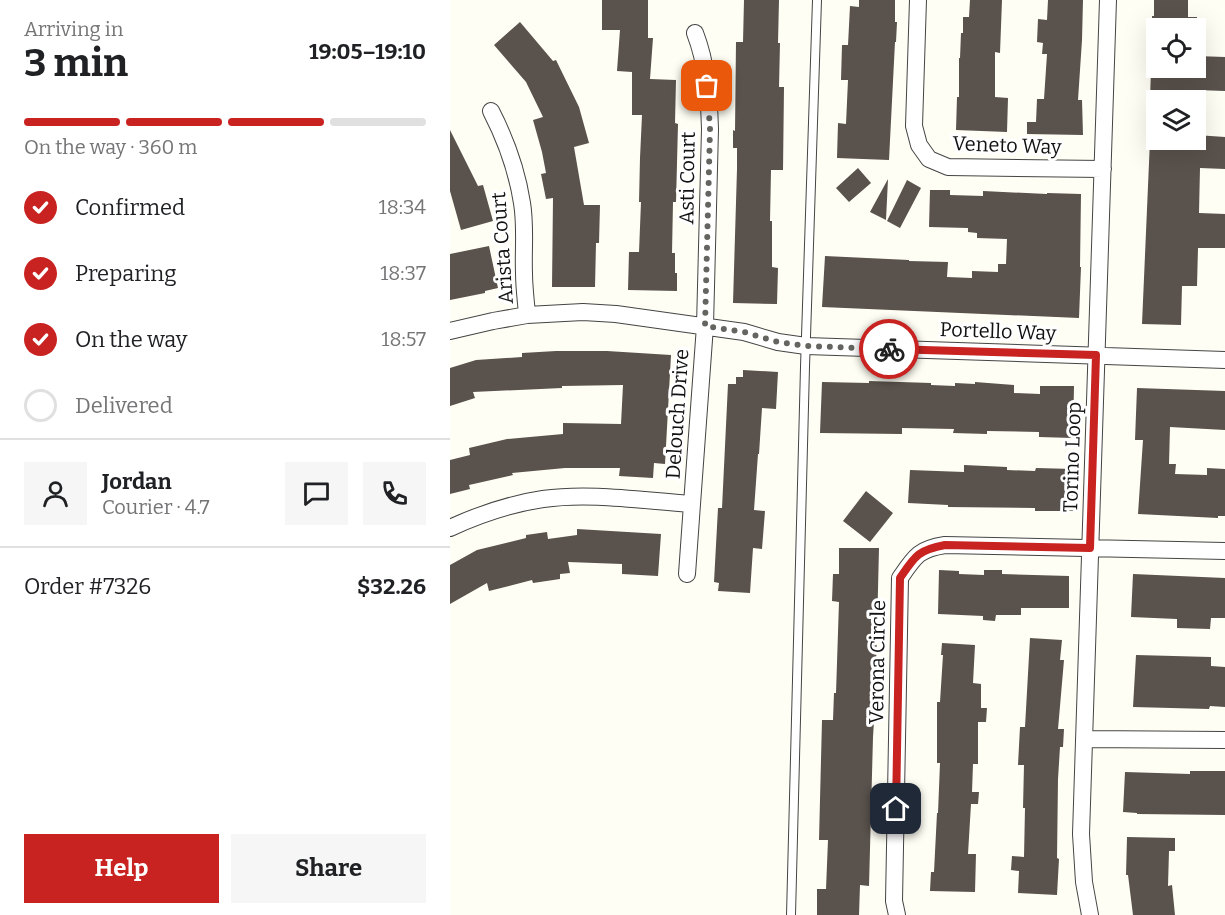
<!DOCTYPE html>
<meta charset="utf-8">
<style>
:root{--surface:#fff;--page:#f6f6f6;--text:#202124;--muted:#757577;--line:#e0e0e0;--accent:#c82321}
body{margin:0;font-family:Bitter,serif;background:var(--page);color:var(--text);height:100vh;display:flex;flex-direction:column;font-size:22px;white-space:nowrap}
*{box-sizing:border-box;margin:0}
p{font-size:20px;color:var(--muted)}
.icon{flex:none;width:33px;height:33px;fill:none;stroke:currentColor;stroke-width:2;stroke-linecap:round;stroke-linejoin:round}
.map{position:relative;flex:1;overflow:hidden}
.side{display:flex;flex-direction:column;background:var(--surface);width:450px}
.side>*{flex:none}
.fabs{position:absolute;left:696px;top:18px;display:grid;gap:12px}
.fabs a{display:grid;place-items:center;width:60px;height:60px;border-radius:0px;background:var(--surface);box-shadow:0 6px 24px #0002;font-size:30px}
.pin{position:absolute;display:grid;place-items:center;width:51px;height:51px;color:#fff;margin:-26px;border-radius:12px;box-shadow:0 3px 9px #0006}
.courier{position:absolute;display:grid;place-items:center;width:60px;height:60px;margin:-30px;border:4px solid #c82321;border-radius:50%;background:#fff;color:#222;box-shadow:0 2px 8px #0007}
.overview em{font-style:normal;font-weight:700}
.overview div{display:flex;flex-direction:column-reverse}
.overview{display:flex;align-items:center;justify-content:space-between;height:102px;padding:0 24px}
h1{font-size:39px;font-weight:700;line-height:45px}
.bar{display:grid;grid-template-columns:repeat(4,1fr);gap:9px 6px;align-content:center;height:72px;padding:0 24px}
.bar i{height:8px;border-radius:4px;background:var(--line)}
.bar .on{background:var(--accent)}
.bar p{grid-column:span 4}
.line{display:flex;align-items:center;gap:15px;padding:0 24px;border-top:2px solid var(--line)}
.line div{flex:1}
.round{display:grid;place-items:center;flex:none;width:63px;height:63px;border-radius:0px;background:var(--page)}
ol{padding:0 24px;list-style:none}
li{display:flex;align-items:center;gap:18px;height:66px}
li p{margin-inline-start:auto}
li .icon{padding:6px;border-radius:50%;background:var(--accent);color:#fff;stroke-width:4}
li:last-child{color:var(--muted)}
li i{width:33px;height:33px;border:3px solid var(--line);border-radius:50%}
.primary-button{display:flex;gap:12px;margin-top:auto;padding:12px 24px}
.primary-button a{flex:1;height:69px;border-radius:0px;background:var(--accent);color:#fff;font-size:24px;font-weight:700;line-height:69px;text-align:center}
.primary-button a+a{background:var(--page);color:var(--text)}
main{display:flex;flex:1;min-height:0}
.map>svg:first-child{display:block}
.building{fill:#5a524c}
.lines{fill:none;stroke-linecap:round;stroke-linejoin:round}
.lane-casing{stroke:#444;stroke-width:10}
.street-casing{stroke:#444;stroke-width:18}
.lane{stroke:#fff;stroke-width:8}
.street{stroke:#fff;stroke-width:16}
.done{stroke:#646460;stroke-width:6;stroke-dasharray:0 10.8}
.route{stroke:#c82321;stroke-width:8}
.labels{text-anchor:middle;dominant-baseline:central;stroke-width:6;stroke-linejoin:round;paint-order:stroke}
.street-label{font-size:20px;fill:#111;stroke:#fff}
</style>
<main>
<section class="side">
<div class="overview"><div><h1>3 min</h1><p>Arriving in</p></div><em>19:05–19:10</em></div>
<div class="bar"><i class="on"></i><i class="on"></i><i class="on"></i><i></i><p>On the way · 360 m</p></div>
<ol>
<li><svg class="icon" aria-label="check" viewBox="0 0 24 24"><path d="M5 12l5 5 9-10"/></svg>Confirmed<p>18:34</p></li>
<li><svg class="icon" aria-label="check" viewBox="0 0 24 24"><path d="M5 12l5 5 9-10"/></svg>Preparing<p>18:37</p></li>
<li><svg class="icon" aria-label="check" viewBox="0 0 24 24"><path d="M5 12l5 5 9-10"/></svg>On the way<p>18:57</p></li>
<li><i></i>Delivered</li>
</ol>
<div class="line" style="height:108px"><a class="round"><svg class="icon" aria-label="person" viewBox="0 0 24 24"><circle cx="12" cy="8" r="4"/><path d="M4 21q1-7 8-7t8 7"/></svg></a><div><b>Jordan</b><p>Courier · 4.7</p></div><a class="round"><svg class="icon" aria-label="chat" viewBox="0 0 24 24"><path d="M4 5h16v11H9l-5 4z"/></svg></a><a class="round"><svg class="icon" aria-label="phone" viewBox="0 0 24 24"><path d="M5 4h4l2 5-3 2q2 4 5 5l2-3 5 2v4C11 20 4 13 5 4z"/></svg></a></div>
<div class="line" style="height:78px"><div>Order #7326</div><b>$32.26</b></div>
<div class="primary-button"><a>Help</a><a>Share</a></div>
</section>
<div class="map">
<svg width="775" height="915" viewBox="0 0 775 915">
<rect width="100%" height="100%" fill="#fffef4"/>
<!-- building -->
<path class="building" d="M152,0h46v38h5l-3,41 26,1 -1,43 3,1 -2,78h-3l-1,51h3v20h2v18l-49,-1 1,-38h10l2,-50h-2l1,-44 2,-43h-10v-43l-15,-1 3,-41h-18z
M294,0h35l-1,43h2l-1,44h5l-1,83h-12l-1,51h2v46l6,1 -1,36 -44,-1 4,-134v-21h-4v-18l2,1 1,-89h7z
M409,0h36v22h2l-1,20h-1l-6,118 -52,-2 1,-35 8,1 2,-44h-7l1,-35h6l2,-39 9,1z
M520,0h32l-2,53 -5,-1v45l13,1 -1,34 -51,-2 1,-33h2v-39h1l1,-25h2v-16h6z
M598,0h35l-1,40 -4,60h4l1,35 -56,-1v-12h9l1,-23h7l3,-45h-5l1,-11 -6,-1 1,-23 9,1z
M704,0h34v17h9v11h-45v-12h2z
M70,22l33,39 3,-1 23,47 10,36 -15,4 10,58h16l-1,38h-3l-1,44h-43l1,-89 -7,1 -5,-25 5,-1 -4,-21 -9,-32 10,-3 -17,-35 -32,-37z
M746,56l29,1v34l-28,-1v10h-47l1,-32h45z
M0,130l28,56 5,-1 10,36 -32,9 -11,-39z
M746,135l29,2v32l-25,-1 -1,45 26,1v34h-27l-1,38h-15l-1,39 -39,-1 8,-184h46z
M408,168l13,15 -22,19 -13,-14z
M438,179l-2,41 -16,-8z
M457,180l14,8 -21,40 -13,-7z
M480,190h20v5l33,1v-5l64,3v-1l34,1 -1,73h1l-2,51 -257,-11 3,-51 84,4v1l39,1 -1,15 25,1v-7l26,1v-8h8l1,-25 -30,-1v-5l-9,-1v-4l-39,-1z
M39,246l9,42 -13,3v2l-35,7v-46z
M106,351h51l64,4 -6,109 -11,-1 -1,15 -34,-2 1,-8h-55l-53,5 1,2 -44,10 1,4 -20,5v-34l20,-5 -1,-7 38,-9 56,-5v-11l58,1 2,-39 -61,1v2l-89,4 2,6 -25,8v-38l26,-8 46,-3v-4z
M293,370l35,2 -2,37 -14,-1 -3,46h-1l-4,56 11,1 -3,38 -9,-1 -3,45 -32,-2 1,-8 -5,-1 4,-74h4l6,-124h8v-7h7z
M419,381l62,2v2l24,1v-3l20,1v-2l39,3v8l26,1v-8h34l-1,52 -34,-1v-5l-52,-1v3l-34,-1 1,-4 -52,-1v6l-82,-1 2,-51 47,1z
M687,388l88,3v39l-55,-3 -1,37h7l-1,10 32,1v-7l18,1v47h-7v2l-80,-4 5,-74h-8z
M514,465l43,2v3l28,1 1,-3 37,1v42h-38v-3l-87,-1v-2l-40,-2 2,-33 54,2z
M416,491l27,22 -23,29 -27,-21z
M127,529l84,5 -3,42 -36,-2v-10l-54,-2 2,11 -10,1v5l-27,4 -1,-3 -43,11 -2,-8 -37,21v-39l27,-15 49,-12v-3l21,-3 1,7 29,-4z
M389,548h40l-3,123 -3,50h1l-1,16 -4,149 -9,-1 -1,30h-42v-26h9l2,-49h-9l3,-120h11l1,-27h2l3,-91 -7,-1 1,-27h6z
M489,570l20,1v3l25,1v-5h18v4l67,2v32h-48v7h-25l-1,6 -12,-1v-4l-45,-2z
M683,574l92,4v40h-14l-1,11 -33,-1v-9l-46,-2z
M580,638l32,2 -2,20h4l-6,69h6l-1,18h-3l-2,32 -1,79 2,1 -2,36 -39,-2 1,-22 -8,-1 1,-14 12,1 1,-49h-2l1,-43h-6l2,-38h5z
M492,643l33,2 -2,38 8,1v24h6l-1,14h-8v42h-5l-1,28h7l-1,12h-7l-3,50h8l-1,38 -45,-1 1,-19h3l3,-59h1l2,-50h-3v-61h3l3,-47h-2z
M686,655l75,2v9l14,1v40l-15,-1 -1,3 -76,-2z
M740,771h35v44l-88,-1v-1l-14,-1 2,-40 65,2z
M677,837l48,1v13h-6l-1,35 4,-1 3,30h-42l-5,-40h-2z"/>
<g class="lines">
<!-- lane casing -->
<g class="lane-casing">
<path id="lane" d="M341,915l14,-548 12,-367"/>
</g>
<!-- street casing -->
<g class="street-casing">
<path id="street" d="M468,0l-4,126 5,19 10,14 19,8 155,2
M41,111c15,29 26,60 31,92 4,24 1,47 2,70 0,14 2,28 3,42
M0,331l43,-10 34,-6 56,-3 33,2 128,18 34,10 28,4 419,14
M0,528c30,-14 60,-24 93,-29 48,-7 101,2 149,5l13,-178 5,-197c-1,-33 -3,-65 -15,-96
M237,574l5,-70
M634,739l141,1
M447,915l-3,-14 6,-323c15,-22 19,-29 45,-33l280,6
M640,915l-6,-33 -3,-48 27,-834"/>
</g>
<!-- lane -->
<use href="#lane" class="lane"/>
<!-- street -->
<use href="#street" class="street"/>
</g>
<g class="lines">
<!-- done -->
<path class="done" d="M257,86l3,43 -5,197 39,6 34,10 28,4 83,3"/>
<!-- route -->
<path class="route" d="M439,349l207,6 -6,193 -145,-3c-27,5 -30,11 -45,33l-4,231"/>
</g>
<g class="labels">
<!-- street labels -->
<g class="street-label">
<text transform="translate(557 145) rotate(2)">Veneto Way</text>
<text transform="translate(237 178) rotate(-89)">Asti Court</text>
<text transform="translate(52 248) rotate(-94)">Arista Court</text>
<text transform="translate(548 331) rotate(2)">Portello Way</text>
<text transform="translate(227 414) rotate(-86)">Delouch Drive</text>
<text transform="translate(622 457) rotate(-88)">Torino Loop</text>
<text transform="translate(427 662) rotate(-89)">Verona Circle</text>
</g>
</g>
</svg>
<div class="fabs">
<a><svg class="icon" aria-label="locate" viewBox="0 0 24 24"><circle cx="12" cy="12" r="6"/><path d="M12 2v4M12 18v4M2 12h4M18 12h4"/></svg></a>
<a><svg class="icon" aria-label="layers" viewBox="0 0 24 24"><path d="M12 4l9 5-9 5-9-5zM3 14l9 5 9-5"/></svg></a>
</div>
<div class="pin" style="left:257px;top:86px;background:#ea580c"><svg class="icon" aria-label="bag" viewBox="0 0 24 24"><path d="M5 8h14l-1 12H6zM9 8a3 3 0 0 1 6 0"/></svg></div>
<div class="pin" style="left:446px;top:809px;background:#1f2937"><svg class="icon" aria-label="home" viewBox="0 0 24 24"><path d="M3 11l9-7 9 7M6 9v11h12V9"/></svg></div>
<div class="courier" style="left:439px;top:349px"><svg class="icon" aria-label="bike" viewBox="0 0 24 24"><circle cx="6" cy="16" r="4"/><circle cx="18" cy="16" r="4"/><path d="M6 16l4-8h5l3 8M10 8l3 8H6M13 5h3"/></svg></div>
</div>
</main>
